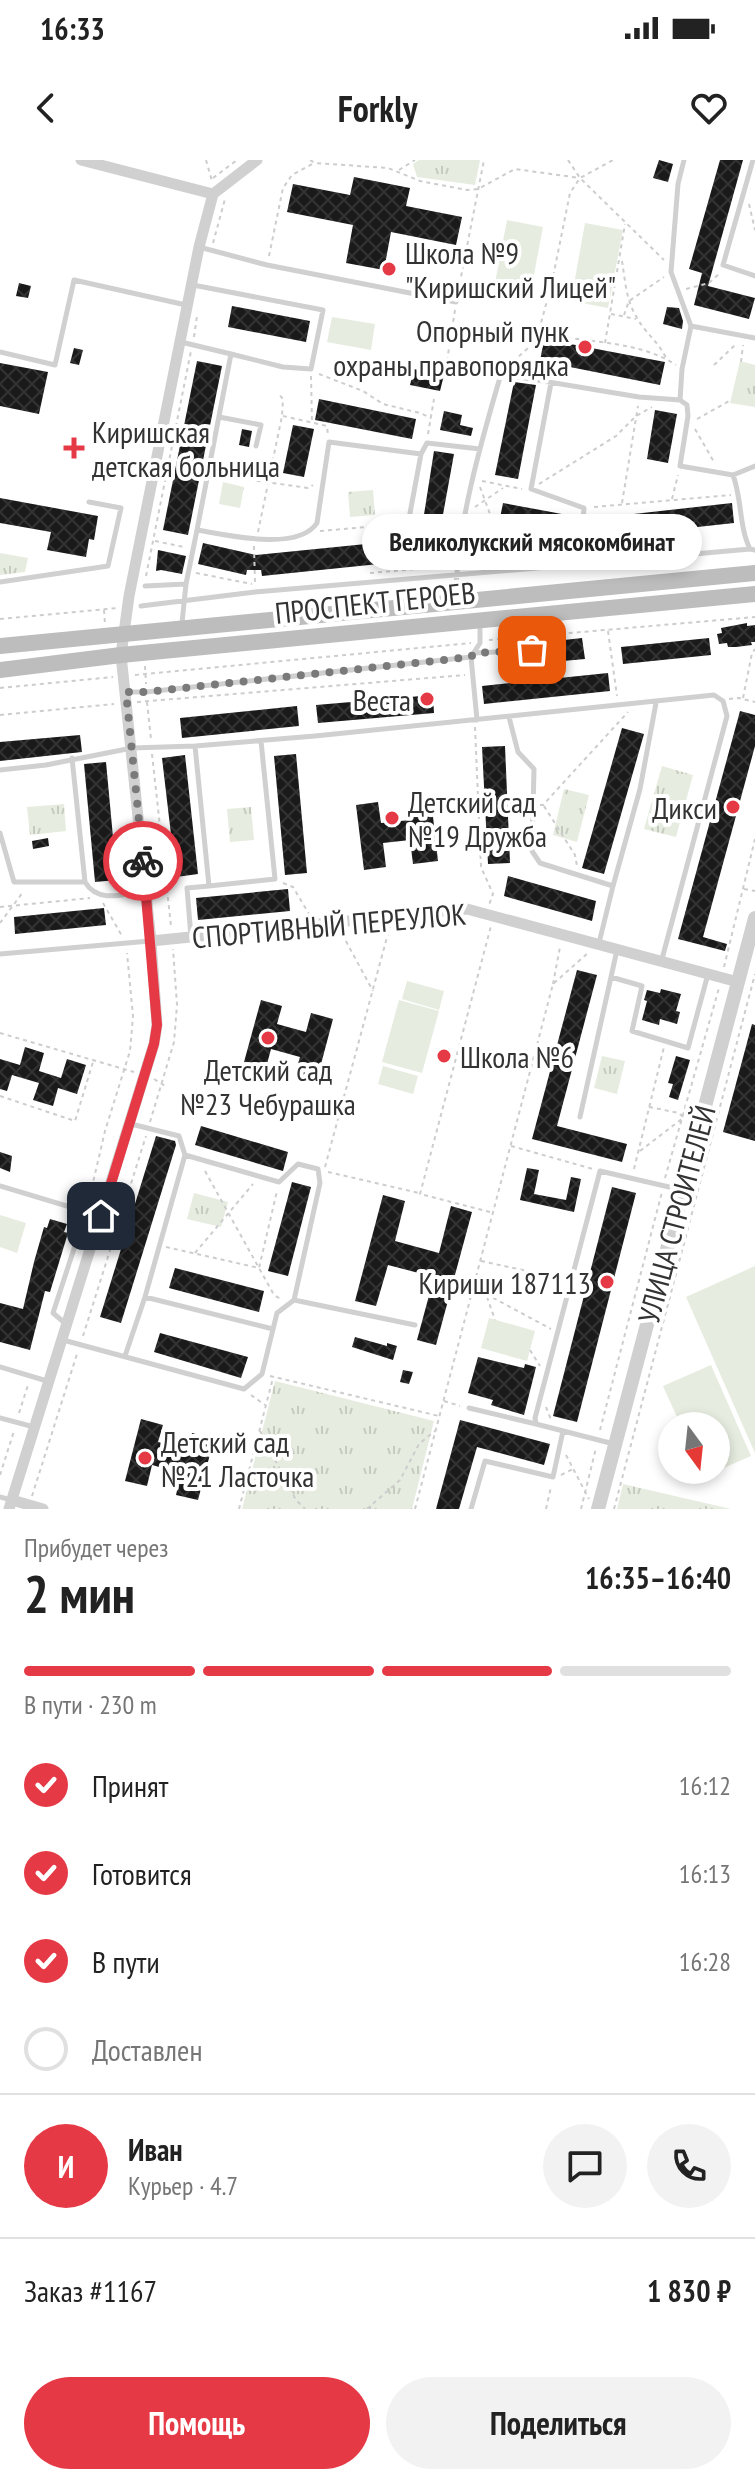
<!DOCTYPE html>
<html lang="ru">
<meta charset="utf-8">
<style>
:root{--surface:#fff;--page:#f2f2f2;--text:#222;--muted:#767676;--line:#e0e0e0;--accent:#e63946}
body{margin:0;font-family:"PT Sans Narrow",sans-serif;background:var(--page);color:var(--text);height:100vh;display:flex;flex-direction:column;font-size:30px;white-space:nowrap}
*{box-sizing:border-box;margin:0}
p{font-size:26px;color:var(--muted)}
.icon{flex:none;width:44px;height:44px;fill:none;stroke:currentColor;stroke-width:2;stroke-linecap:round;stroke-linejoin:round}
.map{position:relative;height:1349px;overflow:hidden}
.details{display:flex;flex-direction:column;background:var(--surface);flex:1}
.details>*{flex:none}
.needle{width:52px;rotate:165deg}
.fabs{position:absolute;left:658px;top:1252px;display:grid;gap:16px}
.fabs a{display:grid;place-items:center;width:72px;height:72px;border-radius:50%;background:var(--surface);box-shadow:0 4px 12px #0003;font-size:40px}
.pin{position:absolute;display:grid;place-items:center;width:68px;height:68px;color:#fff;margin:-34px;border-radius:16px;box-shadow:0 4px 12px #0006}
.courier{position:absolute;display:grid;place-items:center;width:80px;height:80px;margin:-40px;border:6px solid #e63946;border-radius:50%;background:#fff;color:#222;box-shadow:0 2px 10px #0007}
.bubble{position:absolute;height:56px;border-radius:28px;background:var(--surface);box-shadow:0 4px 12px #0003;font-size:26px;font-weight:600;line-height:56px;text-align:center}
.headline em{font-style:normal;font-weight:600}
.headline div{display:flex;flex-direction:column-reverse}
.headline{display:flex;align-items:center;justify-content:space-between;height:136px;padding:0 24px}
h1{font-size:52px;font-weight:600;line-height:60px}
.bar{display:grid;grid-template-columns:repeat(4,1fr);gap:12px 8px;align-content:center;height:96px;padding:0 24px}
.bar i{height:10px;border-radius:6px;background:var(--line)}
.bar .on{background:var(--accent)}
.bar p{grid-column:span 4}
.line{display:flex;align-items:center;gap:20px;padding:0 24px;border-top:2px solid var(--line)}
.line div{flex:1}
.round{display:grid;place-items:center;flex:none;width:84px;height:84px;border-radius:42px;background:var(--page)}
ol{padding:0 24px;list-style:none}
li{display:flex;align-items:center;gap:24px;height:88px}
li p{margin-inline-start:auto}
li .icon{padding:8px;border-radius:50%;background:var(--accent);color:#fff;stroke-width:4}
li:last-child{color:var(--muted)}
li i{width:44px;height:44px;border:4px solid var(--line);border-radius:50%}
.button{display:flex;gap:16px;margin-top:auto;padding:16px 24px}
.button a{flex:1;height:92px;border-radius:48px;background:var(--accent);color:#fff;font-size:32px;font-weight:600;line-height:92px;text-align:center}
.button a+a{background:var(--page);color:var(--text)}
.status{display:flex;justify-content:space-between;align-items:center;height:56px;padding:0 40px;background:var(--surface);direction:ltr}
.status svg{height:22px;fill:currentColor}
header{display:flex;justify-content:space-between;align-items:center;height:104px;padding:0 24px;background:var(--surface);font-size:36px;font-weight:600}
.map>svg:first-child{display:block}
.grass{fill:url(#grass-tufts)}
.garden{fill:#e6ecdf}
.building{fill:url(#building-cross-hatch)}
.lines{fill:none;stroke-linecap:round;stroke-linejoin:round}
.path{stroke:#cdcdcd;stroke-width:2;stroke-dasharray:4 4;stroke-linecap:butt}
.service{stroke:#d0d0d0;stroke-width:5}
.minor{stroke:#d0d0d0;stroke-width:11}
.tertiary{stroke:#d0d0d0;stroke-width:14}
.secondary{stroke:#bdbdbd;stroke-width:16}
.done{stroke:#7a7a7a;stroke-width:8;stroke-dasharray:0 14.4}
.route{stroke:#e63946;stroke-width:10}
.poi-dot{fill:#e63946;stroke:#fff;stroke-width:3}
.labels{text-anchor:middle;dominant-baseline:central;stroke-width:8;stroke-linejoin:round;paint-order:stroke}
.poi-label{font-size:30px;fill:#333;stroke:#fff;text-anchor:start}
.street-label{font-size:30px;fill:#333;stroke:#fff}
</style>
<div class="status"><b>16:33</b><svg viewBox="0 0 49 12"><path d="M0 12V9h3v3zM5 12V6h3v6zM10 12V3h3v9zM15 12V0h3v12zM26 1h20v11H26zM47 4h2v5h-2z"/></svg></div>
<header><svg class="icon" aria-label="back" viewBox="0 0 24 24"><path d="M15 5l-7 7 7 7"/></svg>Forkly<svg class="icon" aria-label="heart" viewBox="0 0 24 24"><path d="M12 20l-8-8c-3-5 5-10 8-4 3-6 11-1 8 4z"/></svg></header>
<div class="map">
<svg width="755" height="1349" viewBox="0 0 755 1349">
<defs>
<pattern id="grass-tufts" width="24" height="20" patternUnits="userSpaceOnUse" patternTransform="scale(2)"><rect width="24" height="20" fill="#e6ecdf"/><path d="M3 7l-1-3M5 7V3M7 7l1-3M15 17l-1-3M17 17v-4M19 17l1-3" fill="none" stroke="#c6cbc0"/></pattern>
<pattern id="building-cross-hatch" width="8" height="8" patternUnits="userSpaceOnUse" patternTransform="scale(2)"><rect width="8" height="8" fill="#1a1a1a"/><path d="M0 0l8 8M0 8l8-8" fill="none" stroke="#333"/></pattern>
</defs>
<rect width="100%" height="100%" fill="#fff"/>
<!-- grass -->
<path class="grass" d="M419,0h61l-5,25 -58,-8 -4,-13z
M740,201l15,4v42l-25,-4z
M223,322l21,5 -4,21 -21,-4z
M373,330l2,25 -25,2 -2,-25z
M0,393l28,5 -3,14 -25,3z
M662,606l31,9 -17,62 -32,-8z
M564,629l25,6 -12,47 -24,-7z
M64,644l2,27 -36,4 -3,-28z
M251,647l3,33 -24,2 -3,-33z
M602,896l23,5 -8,33 -23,-6z
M194,1033l34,9 -7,25 -34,-8z
M275,1221l159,40 -22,88h-170z
M623,1324l108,25h-114z"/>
<!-- garden -->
<path class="garden" d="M507,60l36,7 -12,63 -36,-7z
M585,63l38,7 -15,78 -37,-7z
M332,157l43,7 -4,26 -44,-8z
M407,821l37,10 -5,19 -37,-11z
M399,840l40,11 -17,62 -40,-11z
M383,906l35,10 -5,18 -35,-10z
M0,1055l26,8 -9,30 -17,-6z
M755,1106v187l-69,-156z
M489,1158l46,13 -8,30 -46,-13z
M711,1205l40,91 -48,21 -3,-7h16v-44h-35l-18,-40z"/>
<!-- building -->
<path class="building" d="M659,0l14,4 -5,18 -15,-4z
M720,0h23l-35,126 47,12 -6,21 -55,-14 8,-32 -13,-4z
M354,17l56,11 -4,18 56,11 -6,28 -65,-13 -7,38 -38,-7 7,-38 -66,-13 6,-28 57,11z
M19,123l12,3 -3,12 -12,-2z
M232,146l78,15 -4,21 -78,-15z
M667,147l12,1 4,13 -1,8 -19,-5z
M544,179l121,23 -5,23 -120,-24z
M74,188l9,2 -4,15 -9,-2z
M197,201l25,5 -34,169 -25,-5z
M0,203l48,9 -9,42 -39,-8z
M414,209l30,6 -4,16 -30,-6z
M514,222l22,3 -18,94 -23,-4z
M319,239l97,20 -4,20 -97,-19z
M655,250l22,4 -9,49 -21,-4z
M444,251l18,4 -2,10 13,3 -2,8 -31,-6z
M293,265l21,4 -10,48 -21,-4z
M242,269l10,2 -3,16 -10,-2z
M434,291l20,3 -18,99 -4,4 -15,2z
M0,338l98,18 -4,24 -5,-1 -3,18 -39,-7 4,-18 -51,-9z
M503,343l75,14v6l5,2 6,-6 143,-16 2,20 -146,16 -1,-6 -5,-2 -4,4 -5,-1 -1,4 -73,-15z
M406,380l2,21 -146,15 -1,-6h-14l-1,5 -48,-11 5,-21 53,12z
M158,390l28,6 -4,18 -21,-4 -5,1z
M747,463v3l8,-1v17h-4l1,3 -16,2h-8l-1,-4 -8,1 -2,-10 5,-1 -1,-5z
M582,478l3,21 -44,4 -4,-20z
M709,478l2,17 -88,9 -2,-17z
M608,513l2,18 -126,13 -2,-18z
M433,535l1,18 -116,10 -2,-18z
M297,546l2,20 -117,12 -2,-20z
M740,551l15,4v31l-52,191 24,7 -2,7 -47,-12z
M622,568l22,6 -40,140 -22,-6z
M80,575l2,17 -82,9v-19z
M505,586l5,117 -22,1 -6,-117z
M296,594l11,119 -22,2 -11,-119z
M185,595l13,119 -22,3 -14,-119z
M106,602l11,118 -22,2 -11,-118z
M431,639l7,62 -25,3 -3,-24 -27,3 3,24 -22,3 -8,-65 22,-3 3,21 29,-3 -2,-18z
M48,678l1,8 -16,3 -1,-8z
M508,716l88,25 -4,20 -88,-25z
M288,729l2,22 -92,9 -2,-22z
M104,748l2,17 -91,9 -1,-17z
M577,810l20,5 -40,151 70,18 -5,18 -90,-23z
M661,829l20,5 -5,17 4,1 -3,12 -17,-5 -1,6 -17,-5 5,-19 -3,-1 3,-10 13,3z
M261,840l21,6 -5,18 29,8 5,-19 22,6 -17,64 -22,-6 6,-20 -29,-8 -5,19 -22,-6z
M752,864l3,1v116l-32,-9z
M25,887l19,6 -5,18 22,7 6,-19 19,6 -9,29 -19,-6 -5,18 -20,-6 6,-17 -27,-8 -5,16 -7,-2v-30l20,6z
M676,896l14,4 -12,40 -9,-3 4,-13 -5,-1z
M201,966l87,26 -5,19 -88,-26z
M156,976l19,5 1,4 -55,178 -21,-6z
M0,992l12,4 -2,16 -10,-4z
M527,1008l12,2 -5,24 32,6 5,-23 10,2 -7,33 -54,-12z
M292,1022l19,5 -23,89 -20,-5z
M612,1027l24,6 -59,229 -24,-6z
M383,1035l22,6 -10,40 44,12 12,-47 21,6 -36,133 -19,-5 17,-63 -46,-12 -12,41 -21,-5z
M50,1059l17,5 -3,8 4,1 -18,59 -5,-1 -15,59 -30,-8v-39l23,6 11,-47 10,-35 3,1z
M175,1108l89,23 -5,21 -90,-24z
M160,1173l88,24 -7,21 -87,-26z
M355,1177l32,9v-3l10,3 -4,14 -41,-13z
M478,1197l46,11 1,-4 11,3 -12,48 -33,-10 2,-5 -25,-7z
M403,1210l10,2 -4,12 -9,-2z
M141,1259l22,6 -5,17 30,7 4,-16 22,6 -16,61 -22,-5 5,-22 -29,-8 -5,21 -22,-5z
M460,1260l90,24 -6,21 -67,-18 -18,62h-23z"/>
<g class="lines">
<!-- path -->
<path class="path" d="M206,0l6,21
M310,0l5,3 73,5 32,13 47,9 11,-1 37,-20 65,9
M568,0l12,18 84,82
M399,10l16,-10
M213,18l24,-18
M749,44l6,26
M213,83l12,-44
M269,96l14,-68 9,-13 22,-12
M622,101c3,18 4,39 14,55 8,16 22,25 30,42
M686,129l23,-6 10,-9
M458,132l26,-132
M455,150l-8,51 45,11
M611,154l25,5
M624,155l5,-14 35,-24
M194,177l3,-21
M537,178l15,-56 18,-89 10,-15 33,-18
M605,183l20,-119
M741,202l2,-17
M714,205l22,-21
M507,207l30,-27 12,-5c40,7 93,7 127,30
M319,214l44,17 20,13 37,9 11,5
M311,216l1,46
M283,256l44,10 1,9
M697,259l34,-19
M695,269l19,33
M428,274l6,-35
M217,315l91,13 5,-3
M482,321l40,8
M539,324l77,-48 20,-20 16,-9
M480,327l17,46
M672,339l6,-24
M622,343l16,-97
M475,347l28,-19
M594,347l137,-12
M320,371l82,-7
M258,372l24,-116 1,-17 -5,-6
M155,381l29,6
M254,386l1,37
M593,394l29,-2
M196,413l56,11
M370,413l81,-7
M146,416l45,-225
M104,450l1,14
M0,459l117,-11
M608,471l9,65
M489,480l266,-23
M145,506l1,18
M135,515l336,-32
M0,528l113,-11
M743,538l9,-45 3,-4
M729,539l10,-1 16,4
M137,542l328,-27
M147,542l4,37
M0,555l114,-11
M475,567l6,140 12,27 -4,11
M152,594l19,172
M540,645h3l85,-93
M544,646l31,49 2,11
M283,723l10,4 16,27
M744,729l11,2
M103,743l19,33
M0,747l90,-9
M0,763l23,-31
M342,774l31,57
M724,807l31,-128
M553,824l7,-37
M0,873l134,39
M154,919l13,8
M0,936l75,25 18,-59
M649,947l30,6 4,4
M150,962l24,-80 3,-37 -4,-56
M511,986l82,23
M640,991l43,-33
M325,1007l65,-241
M634,1009l30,-122
M205,1011l69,124 7,4
M328,1012l91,21
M665,1018l54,-190
M88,1044l17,-73 25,-80 3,-35 -6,-63
M490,1052l-70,-18 71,-268
M166,1087l93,21 18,-77
M195,1093l58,-69
M481,1101l83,18
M475,1127l11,7 9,26
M486,1134l65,35
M83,1176l63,-200
M530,1190l10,16
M270,1216l169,40
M251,1235l14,10
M444,1241l16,5
M546,1247l5,13
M19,1253l9,-28
M600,1270l62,-238
M260,1271l36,69 9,9
M566,1295l23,44
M0,1315l14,-44
M561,1315l12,-6
M32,1336l45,-142
M239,1349l34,-131
M367,1349l33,-29 19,-36 17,-14
M415,1349l138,-525 36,-32
M546,1349l5,-22
M581,1349l15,-61
M614,1349l141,-535"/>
<!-- service -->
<path class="service" d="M684,0l-6,24 -7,88 20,54
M753,0l-30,105 32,11
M199,87l68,18 189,37
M193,125l130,25 -12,59 -28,-2 -52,-13
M755,178l-64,-12 -9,43 -2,31 7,5 1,11 -8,50 53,9 22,-9
M181,182l50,12 -34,176c30,5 101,22 120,-7l12,-81 92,12
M0,192l55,13 19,-85 112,25
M551,223l-20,106 53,19 -1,12
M219,257l42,8 -5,21
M733,315c9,24 6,52 17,74l5,1
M408,364l13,-70 6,-11 53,6
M463,376l62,11
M583,376v28l167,-15
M458,399l72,-11
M0,422l108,-16 13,-58 -32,-6
M145,426l41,-2
M456,438c0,-70 25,-156 45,-224l138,23 41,3
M141,446l114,-14 328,-28
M182,463l4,-39 11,-54
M475,493l57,-3
M126,532h20l325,-35
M509,557l9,35 16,17 -2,82 8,12 73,23 -14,57
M477,560l-6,-63 9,-14v-18
M195,586l14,140 66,-7 -14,-138
M72,598l13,124c13,22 39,12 60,9
M0,610l46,-5 86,-17 63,-2 120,-10 399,-41 9,6 4,15 -65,243
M0,673l14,49h71
M613,726l27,-97 16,-86
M191,777l-4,-49 22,-2
M0,794l150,-13
M611,817l31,9 -10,45 56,17 20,-74
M580,957l37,-167
M131,964l48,12 6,19
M0,1026l100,30
M145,1137l128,32
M66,1164l-13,-11 33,-101
M63,1180l181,49 18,-15 15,-61 17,-13 121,25
M125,1196l20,-59 40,-142 94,27 19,-18 20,5 2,14 -26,117
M0,1207l47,14
M469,1248l67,16
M0,1258l34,9
M614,1284l-78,-20 -1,-6 65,-247 82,19
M0,1337l11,3
M471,1349l14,-48 68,16 10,-46"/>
<!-- minor -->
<path class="minor" d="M81,0l132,34
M151,781l316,-32 271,73
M12,1340l31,9
M9,1349l145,-465 3,-19 -6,-84 -30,-286 8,-59 70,-349 14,-53 44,-34"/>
<!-- tertiary -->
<path class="tertiary" d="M598,1349l157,-591"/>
<!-- secondary -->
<path class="secondary" d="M0,486l755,-73
M0,510l121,-15 634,-61"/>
</g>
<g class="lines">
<!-- done -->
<path class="done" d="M143,701l-17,-169h20l325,-35 3,-4 58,-3"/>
<!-- route -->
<path class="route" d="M101,1056l53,-172 3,-19 -14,-164"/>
</g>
<!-- markers -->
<g class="poi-dot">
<circle cx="389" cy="109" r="8"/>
<circle cx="585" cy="187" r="8"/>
<path d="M70 276h8v8h8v8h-8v8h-8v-8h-8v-8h8z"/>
<circle cx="427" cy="539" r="8"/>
<circle cx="733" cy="647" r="8"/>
<circle cx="392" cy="658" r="8"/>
<circle cx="268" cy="878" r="8"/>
<circle cx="444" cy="896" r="8"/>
<circle cx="607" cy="1122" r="8"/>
<circle cx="145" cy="1298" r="8"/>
</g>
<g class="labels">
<!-- poi labels -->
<g class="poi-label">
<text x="405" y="92">Школа №9<tspan x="405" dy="34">"Киришский Лицей"</tspan></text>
<text x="569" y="170" text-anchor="end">Опорный пунк<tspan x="569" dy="34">охраны правопорядка</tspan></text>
<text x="92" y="271">Киришская<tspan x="92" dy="34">детская больница</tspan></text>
<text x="411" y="539" text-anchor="end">Веста</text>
<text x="408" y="641">Детский сад<tspan x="408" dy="34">№19 Дружба</tspan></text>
<text x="717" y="647" text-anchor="end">Дикси</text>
<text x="460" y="896">Школа №6</text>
<text x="268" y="909" text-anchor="middle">Детский сад<tspan x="268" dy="34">№23 Чебурашка</tspan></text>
<text x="591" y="1122" text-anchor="end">Кириши 187113</text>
<text x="161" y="1281">Детский сад<tspan x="161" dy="34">№21 Ласточка</tspan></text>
</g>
<!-- street labels -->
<g class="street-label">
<text transform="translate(375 442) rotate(-6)">ПРОСПЕКТ ГЕРОЕВ</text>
<text transform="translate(329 765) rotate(-5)">СПОРТИВНЫЙ ПЕРЕУЛОК</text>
<text transform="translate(676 1054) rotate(-75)">УЛИЦА СТРОИТЕЛЕЙ</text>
</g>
</g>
</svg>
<div class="fabs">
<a><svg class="needle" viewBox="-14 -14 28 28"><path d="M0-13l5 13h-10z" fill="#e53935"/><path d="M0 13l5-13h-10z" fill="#767676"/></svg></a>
</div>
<div class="pin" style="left:532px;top:490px;background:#ea580c"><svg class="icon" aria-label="bag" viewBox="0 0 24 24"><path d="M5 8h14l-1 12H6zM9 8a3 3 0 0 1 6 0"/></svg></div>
<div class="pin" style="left:101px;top:1056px;background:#1f2937"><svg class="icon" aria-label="home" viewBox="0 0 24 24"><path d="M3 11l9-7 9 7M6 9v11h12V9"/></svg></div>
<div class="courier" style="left:143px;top:701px"><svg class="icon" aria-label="bike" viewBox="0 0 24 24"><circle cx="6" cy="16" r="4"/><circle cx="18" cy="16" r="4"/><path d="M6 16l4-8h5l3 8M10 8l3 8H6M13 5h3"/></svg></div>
<div class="bubble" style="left:362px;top:354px;width:340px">Великолукский мясокомбинат</div>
</div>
<section class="details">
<div class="headline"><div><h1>2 мин</h1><p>Прибудет через</p></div><em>16:35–16:40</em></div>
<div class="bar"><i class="on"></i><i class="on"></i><i class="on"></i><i></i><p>В пути · 230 m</p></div>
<ol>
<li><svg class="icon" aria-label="check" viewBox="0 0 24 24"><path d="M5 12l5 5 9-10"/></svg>Принят<p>16:12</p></li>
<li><svg class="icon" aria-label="check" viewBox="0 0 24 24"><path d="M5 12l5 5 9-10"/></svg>Готовится<p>16:13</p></li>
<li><svg class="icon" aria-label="check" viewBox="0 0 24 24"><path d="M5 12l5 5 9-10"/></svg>В пути<p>16:28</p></li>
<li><i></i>Доставлен</li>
</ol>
<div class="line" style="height:144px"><b class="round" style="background:var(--accent);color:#fff">И</b><div><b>Иван</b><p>Курьер · 4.7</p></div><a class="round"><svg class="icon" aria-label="chat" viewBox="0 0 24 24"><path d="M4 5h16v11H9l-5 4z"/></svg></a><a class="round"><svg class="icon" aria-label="phone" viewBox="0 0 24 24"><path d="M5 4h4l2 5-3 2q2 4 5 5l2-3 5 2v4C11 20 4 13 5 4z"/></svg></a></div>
<div class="line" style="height:104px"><div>Заказ #1167</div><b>1 830 ₽</b></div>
<div class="button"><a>Помощь</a><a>Поделиться</a></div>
</section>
